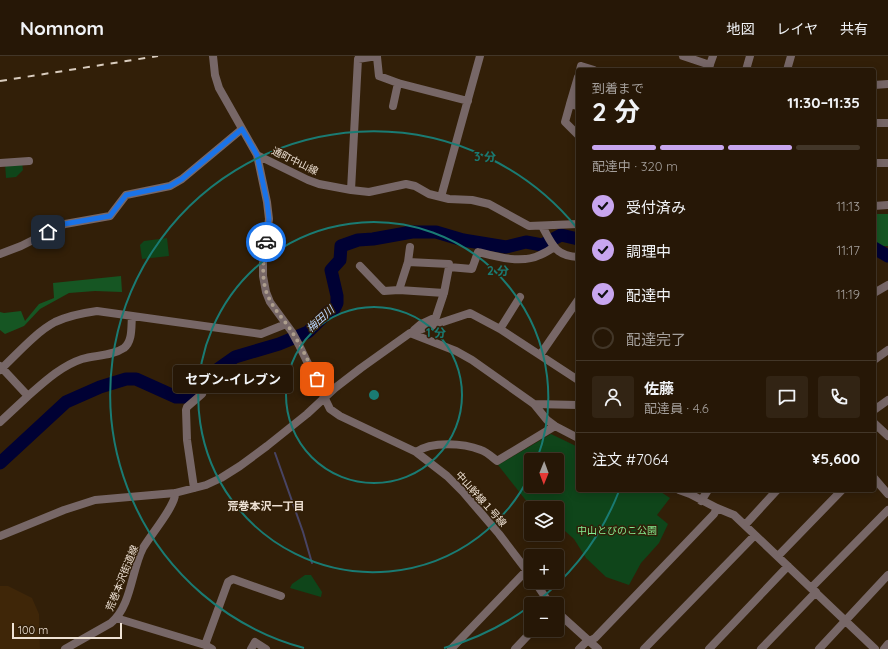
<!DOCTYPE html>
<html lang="ja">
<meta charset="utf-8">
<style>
:root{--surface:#261706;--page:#322414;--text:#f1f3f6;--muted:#a49f9b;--line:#423628;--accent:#c8a6ef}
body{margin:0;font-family:Quicksand,"Noto Sans JP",sans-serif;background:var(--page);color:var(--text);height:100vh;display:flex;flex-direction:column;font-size:15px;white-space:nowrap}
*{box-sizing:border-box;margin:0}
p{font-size:13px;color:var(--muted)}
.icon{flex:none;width:22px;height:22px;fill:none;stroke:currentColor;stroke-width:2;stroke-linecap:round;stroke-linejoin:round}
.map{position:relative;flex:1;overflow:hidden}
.drawer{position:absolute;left:576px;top:12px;width:300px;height:424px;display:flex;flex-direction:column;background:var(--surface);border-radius:4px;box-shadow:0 2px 10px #0003,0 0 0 1px var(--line)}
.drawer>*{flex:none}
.needle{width:26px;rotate:181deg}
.buttons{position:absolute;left:524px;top:397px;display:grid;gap:8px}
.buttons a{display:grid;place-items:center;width:40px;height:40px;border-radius:4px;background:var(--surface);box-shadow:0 2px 10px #0003,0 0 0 1px var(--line);font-size:20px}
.scale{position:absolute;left:12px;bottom:10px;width:110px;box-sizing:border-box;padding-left:4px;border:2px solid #efe2d5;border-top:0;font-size:11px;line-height:14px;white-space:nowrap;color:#efe2d5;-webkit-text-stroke:3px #321f08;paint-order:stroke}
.pin{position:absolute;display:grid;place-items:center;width:34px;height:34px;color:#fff;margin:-17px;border-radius:8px;box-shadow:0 2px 6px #0006}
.courier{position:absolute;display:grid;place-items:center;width:40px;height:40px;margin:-20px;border:3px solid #1a73e8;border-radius:50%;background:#fff;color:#222;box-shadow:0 1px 5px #0007}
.bubble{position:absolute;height:28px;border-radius:4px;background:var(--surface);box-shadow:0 2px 10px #0003,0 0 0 1px var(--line);font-size:13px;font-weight:700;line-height:28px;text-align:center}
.summary em{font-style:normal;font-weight:700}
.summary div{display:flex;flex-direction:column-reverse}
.summary{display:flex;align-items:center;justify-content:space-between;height:68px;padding:0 16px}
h1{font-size:26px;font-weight:700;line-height:30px}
.bar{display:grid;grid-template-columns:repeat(4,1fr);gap:6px 4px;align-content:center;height:48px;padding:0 16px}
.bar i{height:5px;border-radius:3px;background:var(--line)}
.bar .on{background:var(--accent)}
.bar p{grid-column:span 4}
.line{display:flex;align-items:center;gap:10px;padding:0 16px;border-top:1px solid var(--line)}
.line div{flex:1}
.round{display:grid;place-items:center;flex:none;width:42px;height:42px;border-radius:4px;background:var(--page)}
ol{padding:0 16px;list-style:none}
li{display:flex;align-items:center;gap:12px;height:44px}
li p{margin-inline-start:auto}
li .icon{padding:4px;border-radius:50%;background:var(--accent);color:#111;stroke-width:4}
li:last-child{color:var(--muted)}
li i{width:22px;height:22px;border:2px solid var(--line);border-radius:50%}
header{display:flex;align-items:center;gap:24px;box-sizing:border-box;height:56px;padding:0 20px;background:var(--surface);border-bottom:1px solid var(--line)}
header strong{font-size:19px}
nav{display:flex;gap:22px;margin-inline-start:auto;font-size:14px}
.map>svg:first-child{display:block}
.built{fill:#3f2608}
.green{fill:#0f451a;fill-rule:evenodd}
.forest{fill:#165623}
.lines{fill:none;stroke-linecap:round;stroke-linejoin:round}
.stream{stroke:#484464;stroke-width:2}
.river{stroke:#000134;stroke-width:13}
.minor{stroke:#776767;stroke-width:8}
.rail{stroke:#d9ccbe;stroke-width:2;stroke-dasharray:7 7;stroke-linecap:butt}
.done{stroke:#ad9e8d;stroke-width:4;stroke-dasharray:0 7.2}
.route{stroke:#1a73e8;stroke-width:5}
.ring{fill:none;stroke:#1a7b73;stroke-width:2}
.labels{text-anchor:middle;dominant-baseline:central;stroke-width:3;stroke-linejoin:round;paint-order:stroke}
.street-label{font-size:10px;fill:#efe2d5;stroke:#321f08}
.park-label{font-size:10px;fill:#84ec91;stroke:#321f08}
.water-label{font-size:11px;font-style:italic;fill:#b9d5fd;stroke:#321f08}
.neighbourhood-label{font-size:11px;font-weight:bold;fill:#efe2d5;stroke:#321f08}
.centre{fill:#1a7b73;stroke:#321f08;stroke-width:2}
.ring-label{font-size:12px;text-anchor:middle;font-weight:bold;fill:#1a7b73;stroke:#321f08;stroke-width:3;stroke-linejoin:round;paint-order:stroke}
</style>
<header>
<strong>Nomnom</strong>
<nav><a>地図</a><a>レイヤ</a><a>共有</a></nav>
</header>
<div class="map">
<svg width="888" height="593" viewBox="0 0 888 593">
<rect width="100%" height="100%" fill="#321f08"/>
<!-- built -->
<path class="built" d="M0,530h8l24,12 7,16 1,35h-40z"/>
<!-- green -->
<path class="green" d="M22,106l1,8 -7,7 -10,1 -1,-15z
M167,182l2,18 -27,3 -2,-14 4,-4z
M551,378l27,13v43h80l12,8 -13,17 11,9 -9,19 -18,20 -12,22 -23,-8 -20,-19 -12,-19 -17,-15v-16h-25l-34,-43zM531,404h26v26h-26z
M305,519h6l11,17 -1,5 -31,-9 2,-4z"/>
<!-- forest -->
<path class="forest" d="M874,158h14v32h-14z
M121,220l1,16 -27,-1 -26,2 -29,16 -16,17 -19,8 -5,-4v-18l4,1 17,-2 4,10 14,-17 15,-6 -1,-15z"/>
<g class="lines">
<!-- stream -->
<path class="stream" d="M275,397l28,79 9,31"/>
<!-- river -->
<path class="river" d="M874,192l14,8
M0,407l66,-61 34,-15 26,-8h10l40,18h9l33,-28 17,-12 44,-13 29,-12 19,-19 7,-4 3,-6v-7l-6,-26 9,-10 1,-14 17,-6 15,-1 39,-7h24l27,8 43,7 20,-5 16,3 19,-10 17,4"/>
<!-- minor -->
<path class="minor" d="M213,0l2,19 4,13 38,67 51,25 11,4 32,6 18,2 37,-8 9,2 14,8 20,5 23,1 17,4 40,22 49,-2
M683,0l27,9
M377,1l2,19 19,7 70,18
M580,14l1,-4 13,4
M708,14l5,-14
M746,14l4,-14
M787,14l4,-14
M874,29l14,-1
M570,48l8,-27
M393,50l5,-23
M578,50l-8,-2 -5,18 13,13
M874,67h14
M257,99l10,47 2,17 -6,44v13l3,16 4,10 22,30 7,13 31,64 10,7 76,36 31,24 16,16 36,42 32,42
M0,107l29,-2
M874,107h14
M351,134l7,-131 19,-3
M441,141l39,-141
M874,150l14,-1
M542,170c10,18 13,30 36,31
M0,198l21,-8 44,-22 45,-8 16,-21 44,-9 12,-7 60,-50
M408,206l41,2v3l-5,26 -8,24 -15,7 -7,6
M360,210l24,25 15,-1 45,3
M449,211l23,2 6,-17c19,5 44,12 62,3 5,-2 10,-5 14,-8
M399,234l9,-28 2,-15
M874,237l14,-8
M500,273l20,-32
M410,277l60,-20 30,16 78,51
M540,299l38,-55
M874,304l14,-10
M0,310l28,30c16,-14 33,-30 54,-37 13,-4 30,-3 42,-11 9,-7 7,-22 8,-32
M0,314c16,-15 36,-38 55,-48 13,-6 27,-9 42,-11l164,23 25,-10
M534,348l44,1
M874,354l14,-10
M0,366l28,-26
M874,367l14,13
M416,396c16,-11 47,-9 65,-2 6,2 11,7 16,11l58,-35
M874,422l14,16
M194,432l-7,-48 -1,-30 1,-3 15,-13
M679,434l11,4 27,14 17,7 141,134
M701,445l7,-11
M745,469l32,-35
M0,480l64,-26 31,-10 80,-7 31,-8 15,-7 19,-12 27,-20 40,-32 28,-26 26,-20 49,-35 46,18 16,9 62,44 13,16 8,6 23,12
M778,500l64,-66
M535,526l15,22
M811,532l77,-78
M557,556l41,37
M116,562l89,27 7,4
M205,589l23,-63 5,-3 48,17
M65,593l46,-26c21,-18 20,-52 32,-75 6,-11 34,-44 32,-55
M251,593l4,-7 11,7
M451,593l76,-79
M515,593l18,-19
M579,593l6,-6 10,-5 119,-124 3,-6
M644,593l111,-114
M709,593l79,-83
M761,593l55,-57
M819,593l69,-74
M884,593l4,-5"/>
<!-- rail -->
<path class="rail" d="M0,25l158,-25"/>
</g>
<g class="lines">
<!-- done -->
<path class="done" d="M266,186c-3,20 -6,42 5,60 6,11 15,20 21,30 10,15 17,31 25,47"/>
<!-- route -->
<path class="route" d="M48,176l16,-8 46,-8 16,-21 44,-9 12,-7 60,-50 15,26 10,47 2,17 -3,23"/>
</g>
<!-- distance rings -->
<g class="ring">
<circle cx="374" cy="339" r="88"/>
<path d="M531 417A175 175 0 1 1 537 403"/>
<path d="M619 435A263 263 0 0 1 534 548M530 550A263 263 0 0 1 444 592M304 592A263 263 0 1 1 577 172"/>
</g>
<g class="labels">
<!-- street labels -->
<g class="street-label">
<text transform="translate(295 105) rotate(26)">通町中山線</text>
<text transform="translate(481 443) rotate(48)">中山幹線１号線</text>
<text transform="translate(122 522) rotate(-68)">荒巻本沢街道線</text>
</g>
<!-- park labels -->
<g class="park-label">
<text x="617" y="474">中山とびのこ公園</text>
</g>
<!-- water labels -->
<g class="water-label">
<text transform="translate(320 263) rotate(-42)">梅田川</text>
</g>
<!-- neighbourhood labels -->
<g class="neighbourhood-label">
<text x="266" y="450">荒巻本沢一丁目</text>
</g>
</g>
<circle cx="374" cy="339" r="6" class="centre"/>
<g class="ring-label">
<text x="485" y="105">3 分</text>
<text x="498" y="219">2 分</text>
<text x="436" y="281">1 分</text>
</g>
</svg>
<div class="buttons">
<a><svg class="needle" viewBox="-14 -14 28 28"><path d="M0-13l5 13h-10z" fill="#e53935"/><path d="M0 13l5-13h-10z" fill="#a49f9b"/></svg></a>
<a><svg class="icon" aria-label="layers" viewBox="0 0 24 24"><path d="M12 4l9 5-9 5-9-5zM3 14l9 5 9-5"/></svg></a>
<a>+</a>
<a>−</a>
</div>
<div class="scale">100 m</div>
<div class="pin" style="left:317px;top:323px;background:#ea580c"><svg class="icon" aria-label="bag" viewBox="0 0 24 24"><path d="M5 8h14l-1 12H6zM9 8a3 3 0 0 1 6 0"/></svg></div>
<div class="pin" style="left:48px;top:176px;background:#1f2937"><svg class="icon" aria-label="home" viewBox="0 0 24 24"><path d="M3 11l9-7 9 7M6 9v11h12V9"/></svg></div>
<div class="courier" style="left:266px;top:186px"><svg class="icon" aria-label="car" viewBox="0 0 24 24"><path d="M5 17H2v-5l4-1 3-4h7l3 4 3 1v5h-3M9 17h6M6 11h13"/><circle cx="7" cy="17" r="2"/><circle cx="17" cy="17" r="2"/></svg></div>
<div class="bubble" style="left:173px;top:309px;width:120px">セブン-イレブン</div>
<section class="drawer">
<div class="summary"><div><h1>2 分</h1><p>到着まで</p></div><em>11:30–11:35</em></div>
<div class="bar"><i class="on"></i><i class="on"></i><i class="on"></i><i></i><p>配達中 · 320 m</p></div>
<ol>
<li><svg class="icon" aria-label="check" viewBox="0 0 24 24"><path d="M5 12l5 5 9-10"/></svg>受付済み<p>11:13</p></li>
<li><svg class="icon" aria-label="check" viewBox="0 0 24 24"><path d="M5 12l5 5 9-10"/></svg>調理中<p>11:17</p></li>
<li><svg class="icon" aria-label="check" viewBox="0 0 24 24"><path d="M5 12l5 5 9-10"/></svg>配達中<p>11:19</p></li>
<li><i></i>配達完了</li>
</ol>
<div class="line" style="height:72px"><a class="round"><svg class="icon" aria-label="person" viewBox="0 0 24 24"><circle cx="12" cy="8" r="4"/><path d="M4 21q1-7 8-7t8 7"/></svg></a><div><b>佐藤</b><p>配達員 · 4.6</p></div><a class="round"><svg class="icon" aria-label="chat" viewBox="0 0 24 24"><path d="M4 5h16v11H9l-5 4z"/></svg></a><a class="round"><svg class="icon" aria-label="phone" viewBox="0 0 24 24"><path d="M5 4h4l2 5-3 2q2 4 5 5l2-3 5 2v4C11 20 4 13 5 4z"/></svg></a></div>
<div class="line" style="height:52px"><div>注文 #7064</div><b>¥5,600</b></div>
</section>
</div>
